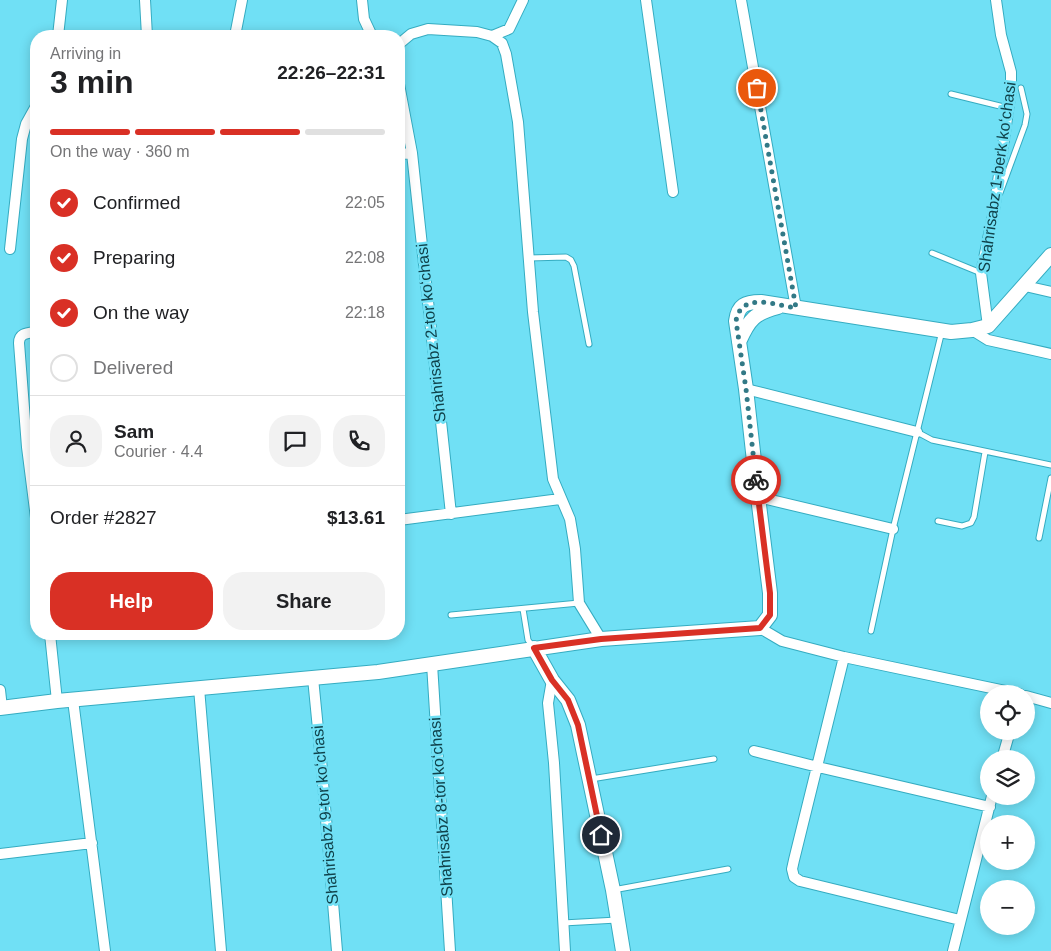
<!DOCTYPE html>
<meta charset="utf-8">
<style>
:root{--surface:#fff;--page:#f2f2f2;--text:#202124;--muted:#757577;--line:#e0e0e0;--accent:#d93025}
body{margin:0;font-family:Helvetica,sans-serif;background:var(--page);color:var(--text);height:100vh;display:flex;flex-direction:column;font-size:19px;white-space:nowrap}
*{box-sizing:border-box;margin:0}
p{font-size:16px;color:var(--muted)}
.icon{flex:none;width:28px;height:28px;fill:none;stroke:currentColor;stroke-width:2;stroke-linecap:round;stroke-linejoin:round}
.map{position:relative;flex:1;overflow:hidden}
.sheet{position:absolute;left:30px;top:30px;width:375px;height:610px;display:flex;flex-direction:column;background:var(--surface);border-radius:20px;box-shadow:0 2px 12px #0003}
.sheet>*{flex:none}
.controls{position:absolute;left:980px;top:685px;display:grid;gap:10px}
.controls a{display:grid;place-items:center;width:55px;height:55px;border-radius:50%;background:var(--surface);box-shadow:0 2px 12px #0003;font-size:25px}
.pin{position:absolute;display:grid;place-items:center;width:42px;height:42px;color:#fff;margin:-21px;border:2px solid #fff;border-radius:50%;box-shadow:0 1px 5px #0007}
.courier{position:absolute;display:grid;place-items:center;width:50px;height:50px;margin:-25px;border:4px solid #d93025;border-radius:50%;background:#fff;color:#222;box-shadow:0 1px 6px #0007}
.head em{font-style:normal;font-weight:700}
.head div{display:flex;flex-direction:column-reverse}
.head{display:flex;align-items:center;justify-content:space-between;height:85px;padding:0 20px}
h1{font-size:32px;font-weight:700;line-height:38px}
.bar{display:grid;grid-template-columns:repeat(4,1fr);gap:8px 5px;align-content:center;height:60px;padding:0 20px}
.bar i{height:6px;border-radius:4px;background:var(--line)}
.bar .on{background:var(--accent)}
.bar p{grid-column:span 4}
.line{display:flex;align-items:center;gap:12px;padding:0 20px;border-top:1px solid var(--line)}
.line div{flex:1}
.round{display:grid;place-items:center;flex:none;width:52px;height:52px;border-radius:20px;background:var(--page)}
ol{padding:0 20px;list-style:none}
li{display:flex;align-items:center;gap:15px;height:55px}
li p{margin-inline-start:auto}
li .icon{padding:5px;border-radius:50%;background:var(--accent);color:#fff;stroke-width:4}
li:last-child{color:var(--muted)}
li i{width:28px;height:28px;border:2px solid var(--line);border-radius:50%}
.button{display:flex;gap:10px;margin-top:auto;padding:10px 20px}
.button a{flex:1;height:58px;border-radius:20px;background:var(--accent);color:#fff;font-size:20px;font-weight:700;line-height:58px;text-align:center}
.button a+a{background:var(--page);color:var(--text)}
.map>svg:first-child{display:block}
.lines{fill:none;stroke-linecap:round;stroke-linejoin:round}
.lane-casing{stroke:#35acc1;stroke-width:7}
.street-casing{stroke:#35acc1;stroke-width:12}
.secondary-casing{stroke:#35acc1;stroke-width:16}
.lane{stroke:#fff;stroke-width:5}
.street{stroke:#fff;stroke-width:10}
.secondary{stroke:#fff;stroke-width:14}
.done{stroke:#327986;stroke-width:5;stroke-dasharray:0 9}
.route{stroke:#d93025;stroke-width:6}
.labels{text-anchor:middle;dominant-baseline:central;stroke-width:5;stroke-linejoin:round;paint-order:stroke}
.street-label{font-size:16px;fill:#10424b;stroke:#70e0f5}
</style>
<div class="map">
<svg width="1051" height="951" viewBox="0 0 1051 951">
<rect width="100%" height="100%" fill="#70e0f5"/>
<g class="lines">
<!-- lane casing -->
<g class="lane-casing">
<path id="lane" d="M951,94l57,14
M1000,193l25,-68 2,-11 -6,-26
M932,253l49,20
M529,258l37,-1 5,3 3,6 15,78
M917,432l15,8 119,25
M938,521l24,5 9,-3 3,-6 11,-65
M1039,538l12,-60
M523,609l5,31 6,8
M451,615l128,-12
M871,631l22,-102 49,-198
M591,779l123,-20
M613,890l115,-21
M563,923l54,-3"/>
</g>
<!-- street casing -->
<g class="street-casing">
<path id="street" d="M145,0l2,36
M362,0l2,19 8,17
M646,0l27,192
M741,0l55,308
M58,36l4,-36
M235,36l7,-36
M492,36l17,-7 14,-29
M399,44l12,-10 17,-5 49,3 15,4 10,7 4,11 12,68 15,190 20,167 17,40 5,30 4,54 22,36
M399,84l13,69 39,361
M399,154l13,-1
M10,249l12,-110 4,-15 10,-18
M1025,286l26,6
M988,326l-7,-53 13,-63 17,-120v-18l-10,-37 -5,-35
M972,330l16,10 63,14
M36,332c-9,1 -17,1 -17,11l8,104 9,71
M746,389l171,43
M758,497l135,32
M399,520l161,-21
M760,628l22,13 62,16 176,37
M50,634l7,67
M844,657l-50,203 -2,9 2,8 6,4 160,39
M432,664l18,287
M313,678l9,92 15,181
M552,680l-4,23 6,60 11,188
M199,688l22,263
M0,690l2,18
M1026,696l25,7
M73,700l32,251
M754,751l64,16 172,40
M1002,759l8,-28
M0,854l92,-11
M953,951l39,-155"/>
</g>
<!-- secondary casing -->
<g class="secondary-casing">
<path id="secondary" d="M739,342c10,-23 16,-29 39,-35
M534,648l18,32 16,20 10,25 35,165 10,61
M0,708l57,-7 321,-29 223,-33 159,-11 10,-13v-22l-12,-96 -12,-108 -10,-68c2,-16 9,-19 25,-19l190,30 21,-2 16,-4 63,-71"/>
</g>
<!-- lane -->
<use href="#lane" class="lane"/>
<!-- street -->
<use href="#street" class="street"/>
<!-- secondary -->
<use href="#secondary" class="secondary"/>
</g>
<g class="lines">
<!-- done -->
<path class="done" d="M756,480l-10,-91 -10,-68c5,-30 39,-16 60,-13l-39,-220"/>
<!-- route -->
<path class="route" d="M601,835l-23,-110 -10,-25 -16,-20 -18,-32 67,-9 159,-11 10,-13v-22l-14,-113"/>
</g>
<g class="labels">
<!-- street labels -->
<g class="street-label">
<text transform="translate(997 177) rotate(-82)">Shahrisabz 1-berk koʻchasi</text>
<text transform="translate(431 333) rotate(-96)">Shahrisabz 2-tor koʻchasi</text>
<text transform="translate(441 807) rotate(-94)">Shahrisabz 8-tor koʻchasi</text>
<text transform="translate(325 815) rotate(-95)">Shahrisabz 9-tor koʻchasi</text>
</g>
</g>
</svg>
<div class="controls">
<a><svg class="icon" aria-label="locate" viewBox="0 0 24 24"><circle cx="12" cy="12" r="6"/><path d="M12 2v4M12 18v4M2 12h4M18 12h4"/></svg></a>
<a><svg class="icon" aria-label="layers" viewBox="0 0 24 24"><path d="M12 4l9 5-9 5-9-5zM3 14l9 5 9-5"/></svg></a>
<a>+</a>
<a>−</a>
</div>
<div class="pin" style="left:757px;top:88px;background:#ea580c"><svg class="icon" aria-label="bag" viewBox="0 0 24 24"><path d="M5 8h14l-1 12H6zM9 8a3 3 0 0 1 6 0"/></svg></div>
<div class="pin" style="left:601px;top:835px;background:#1f2937"><svg class="icon" aria-label="home" viewBox="0 0 24 24"><path d="M3 11l9-7 9 7M6 9v11h12V9"/></svg></div>
<div class="courier" style="left:756px;top:480px"><svg class="icon" aria-label="bike" viewBox="0 0 24 24"><circle cx="6" cy="16" r="4"/><circle cx="18" cy="16" r="4"/><path d="M6 16l4-8h5l3 8M10 8l3 8H6M13 5h3"/></svg></div>
<section class="sheet">
<div class="head"><div><h1>3 min</h1><p>Arriving in</p></div><em>22:26–22:31</em></div>
<div class="bar"><i class="on"></i><i class="on"></i><i class="on"></i><i></i><p>On the way · 360 m</p></div>
<ol>
<li><svg class="icon" aria-label="check" viewBox="0 0 24 24"><path d="M5 12l5 5 9-10"/></svg>Confirmed<p>22:05</p></li>
<li><svg class="icon" aria-label="check" viewBox="0 0 24 24"><path d="M5 12l5 5 9-10"/></svg>Preparing<p>22:08</p></li>
<li><svg class="icon" aria-label="check" viewBox="0 0 24 24"><path d="M5 12l5 5 9-10"/></svg>On the way<p>22:18</p></li>
<li><i></i>Delivered</li>
</ol>
<div class="line" style="height:90px"><a class="round"><svg class="icon" aria-label="person" viewBox="0 0 24 24"><circle cx="12" cy="8" r="4"/><path d="M4 21q1-7 8-7t8 7"/></svg></a><div><b>Sam</b><p>Courier · 4.4</p></div><a class="round"><svg class="icon" aria-label="chat" viewBox="0 0 24 24"><path d="M4 5h16v11H9l-5 4z"/></svg></a><a class="round"><svg class="icon" aria-label="phone" viewBox="0 0 24 24"><path d="M5 4h4l2 5-3 2q2 4 5 5l2-3 5 2v4C11 20 4 13 5 4z"/></svg></a></div>
<div class="line" style="height:65px"><div>Order #2827</div><b>$13.61</b></div>
<div class="button"><a>Help</a><a>Share</a></div>
</section>
</div>
